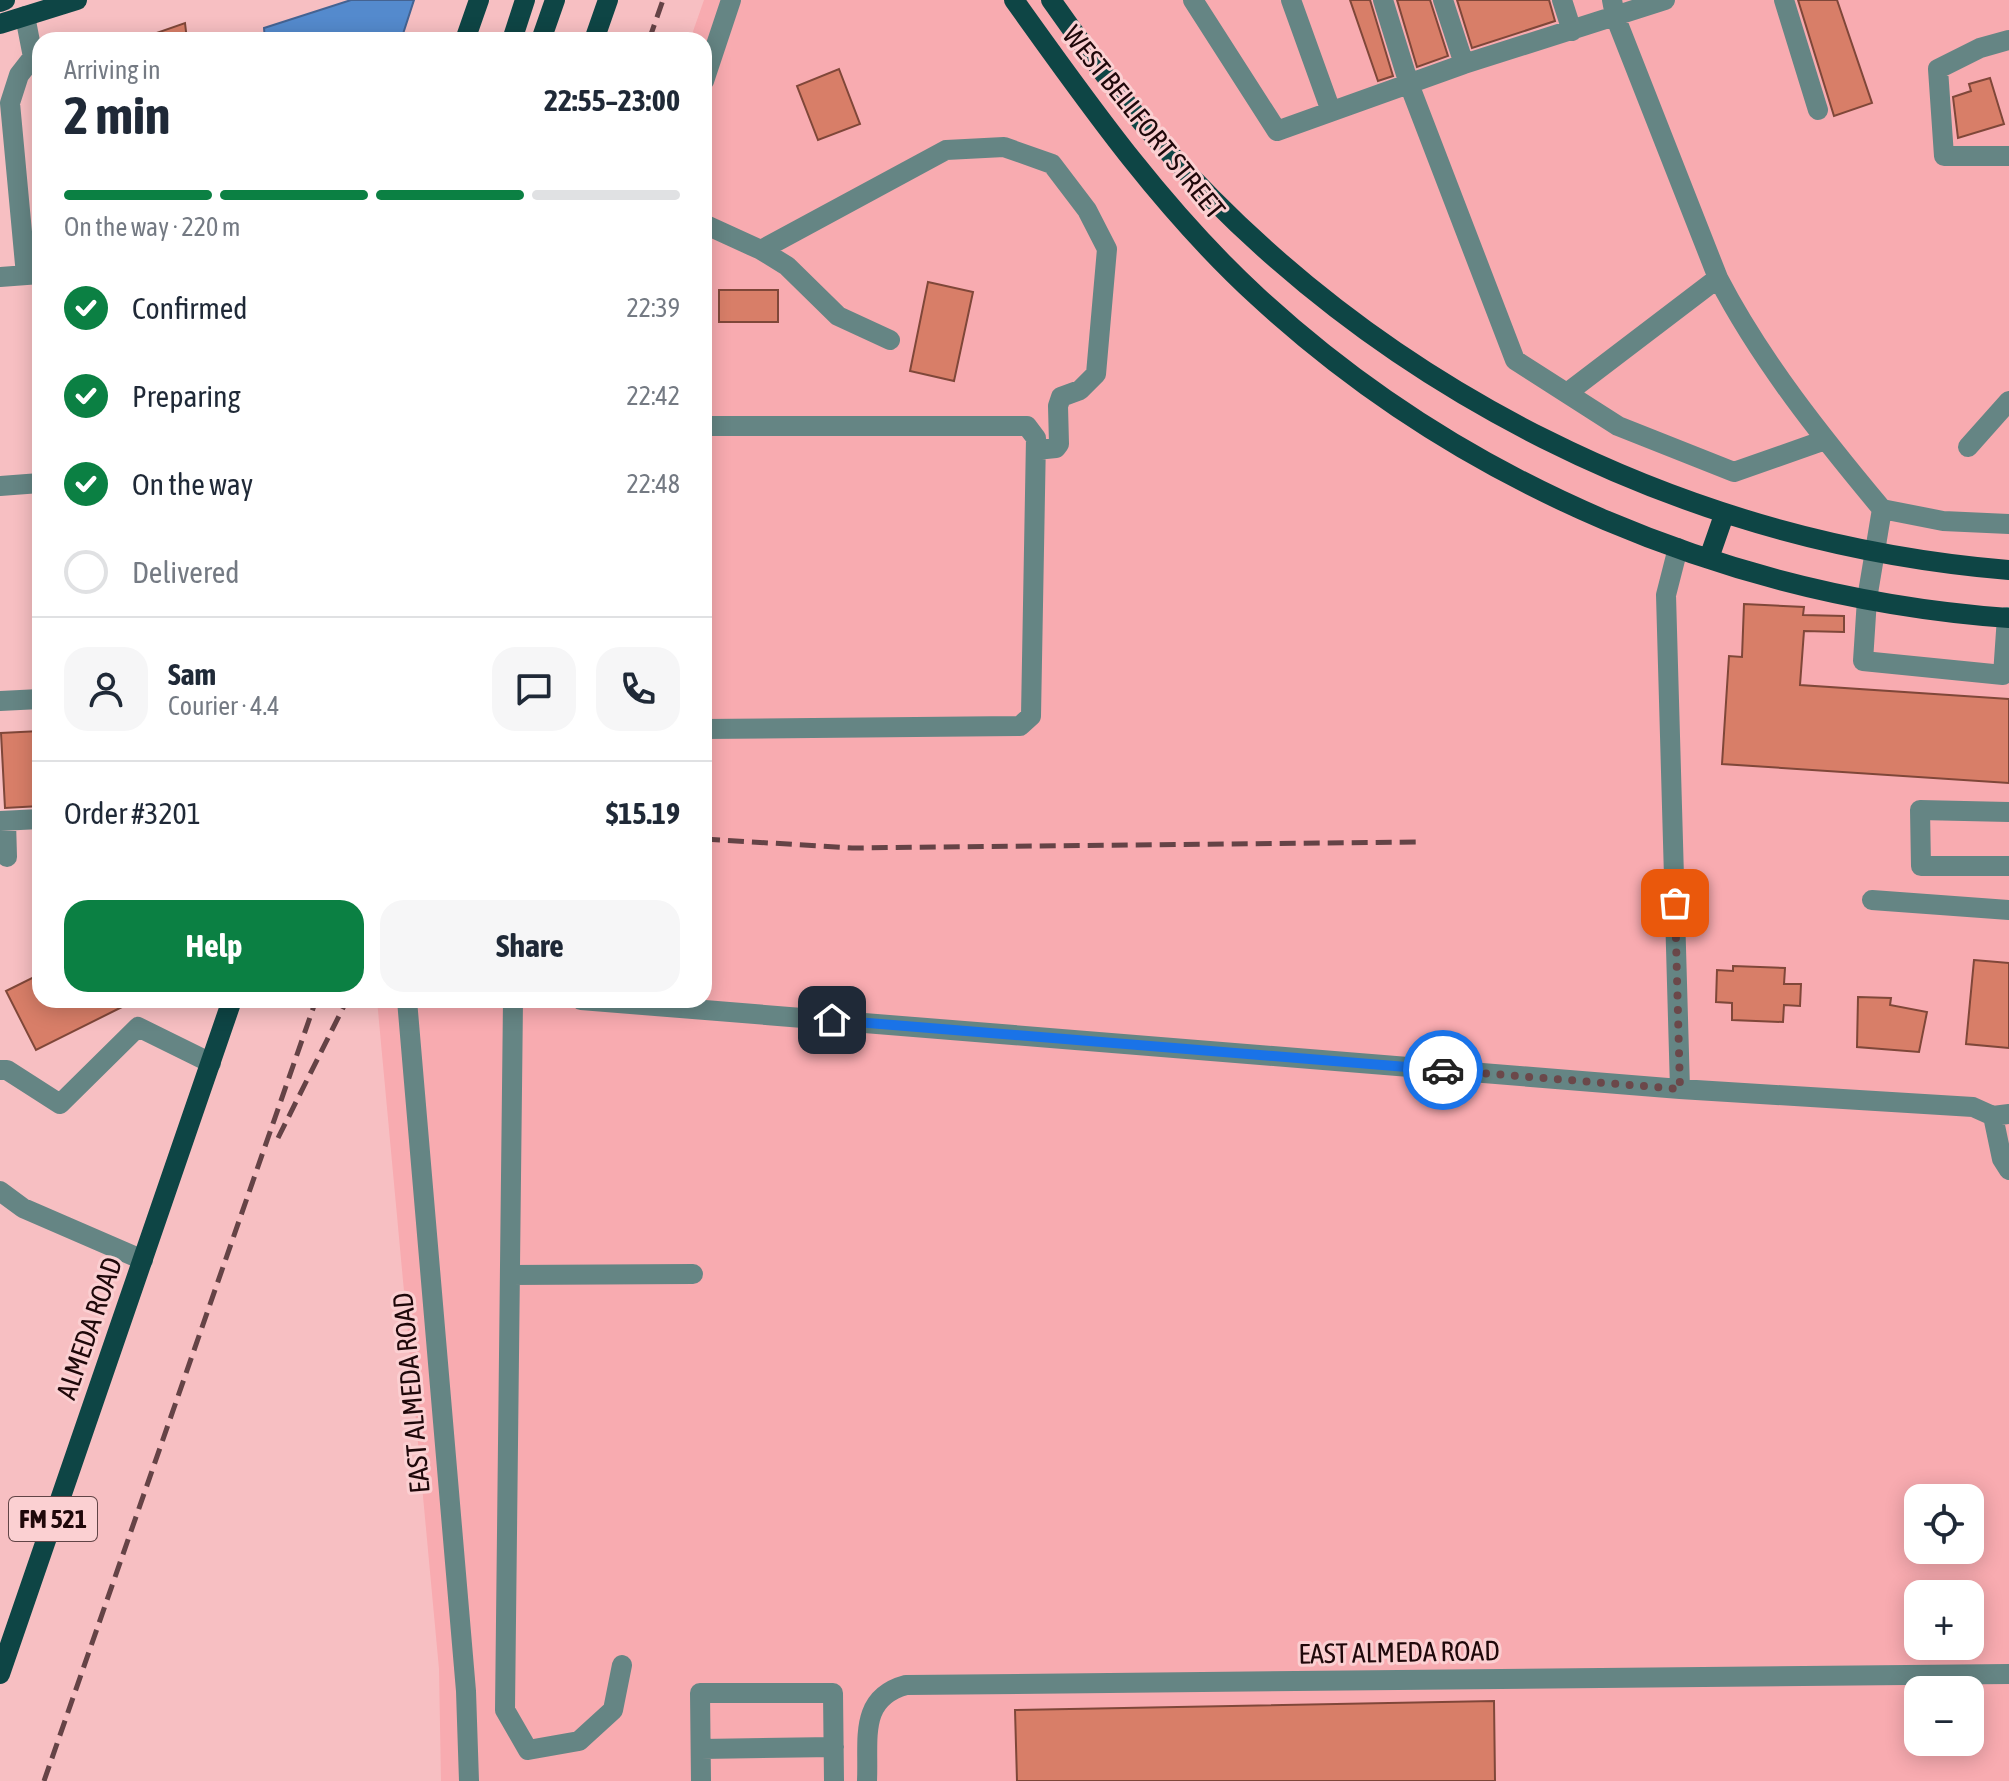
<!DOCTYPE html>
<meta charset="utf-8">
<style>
:root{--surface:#fff;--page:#f6f6f7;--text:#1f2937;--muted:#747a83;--line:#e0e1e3;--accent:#0b8043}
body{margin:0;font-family:"Asap Condensed",sans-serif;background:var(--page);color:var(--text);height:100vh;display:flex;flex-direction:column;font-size:30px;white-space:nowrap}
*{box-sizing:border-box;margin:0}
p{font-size:26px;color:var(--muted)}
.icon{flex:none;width:44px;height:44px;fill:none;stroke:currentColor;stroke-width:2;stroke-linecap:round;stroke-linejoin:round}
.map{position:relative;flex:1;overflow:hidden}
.side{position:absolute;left:32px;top:32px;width:680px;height:976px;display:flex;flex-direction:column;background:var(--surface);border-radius:24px;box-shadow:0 4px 20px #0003}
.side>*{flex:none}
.fabs{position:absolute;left:1904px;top:1484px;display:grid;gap:16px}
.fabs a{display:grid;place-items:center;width:80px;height:80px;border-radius:16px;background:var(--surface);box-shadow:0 4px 20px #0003;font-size:40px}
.pin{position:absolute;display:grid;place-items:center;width:68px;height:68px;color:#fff;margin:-34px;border-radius:16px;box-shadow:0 4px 12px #0006}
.courier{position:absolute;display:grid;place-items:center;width:80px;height:80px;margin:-40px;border:6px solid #1a73e8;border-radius:50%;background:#fff;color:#222;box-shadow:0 2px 10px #0007}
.head em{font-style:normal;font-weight:700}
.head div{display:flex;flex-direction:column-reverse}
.head{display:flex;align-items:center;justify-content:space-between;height:136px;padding:0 32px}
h1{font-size:52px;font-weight:700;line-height:60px}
.bar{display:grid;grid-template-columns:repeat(4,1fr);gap:12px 8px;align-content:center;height:96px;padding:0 32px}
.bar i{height:10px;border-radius:6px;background:var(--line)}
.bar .selected{background:var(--accent)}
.bar p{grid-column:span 4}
.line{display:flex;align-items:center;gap:20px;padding:0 32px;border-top:2px solid var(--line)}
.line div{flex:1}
.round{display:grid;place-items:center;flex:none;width:84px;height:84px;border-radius:24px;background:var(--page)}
ol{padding:0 32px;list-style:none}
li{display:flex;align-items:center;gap:24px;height:88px}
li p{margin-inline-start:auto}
li .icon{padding:8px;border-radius:50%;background:var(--accent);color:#fff;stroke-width:4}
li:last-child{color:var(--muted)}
li i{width:44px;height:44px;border:4px solid var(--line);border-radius:50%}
.primary-button{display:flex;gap:16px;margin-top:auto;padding:16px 32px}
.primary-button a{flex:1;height:92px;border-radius:24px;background:var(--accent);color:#fff;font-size:32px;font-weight:700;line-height:92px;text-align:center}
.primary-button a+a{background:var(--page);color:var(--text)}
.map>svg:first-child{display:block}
.built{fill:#f8abb0;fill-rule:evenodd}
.water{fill:#548acd;stroke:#446392;stroke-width:2}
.building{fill:#d87e68;stroke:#7f4739;stroke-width:2}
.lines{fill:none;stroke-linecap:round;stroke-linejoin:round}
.minor{stroke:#658584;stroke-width:20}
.major{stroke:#0e4545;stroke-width:20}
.rail{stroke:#654346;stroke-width:5;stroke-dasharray:16 8;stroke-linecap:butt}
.done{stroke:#6b484a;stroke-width:8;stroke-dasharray:0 14.4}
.route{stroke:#1a73e8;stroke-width:10}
.labels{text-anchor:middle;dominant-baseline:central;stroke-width:6;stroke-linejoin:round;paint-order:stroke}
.shield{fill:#fbd0d2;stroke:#614446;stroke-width:2}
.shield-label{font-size:26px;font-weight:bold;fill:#1f080a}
.street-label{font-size:28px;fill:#1f080a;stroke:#fbd0d2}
</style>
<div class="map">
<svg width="2009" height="1781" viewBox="0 0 2009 1781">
<rect width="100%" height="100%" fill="#f7bfc2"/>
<!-- built -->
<path class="built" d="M704,0h1305v1781h-1568l-2,-112 -62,-669h327v-960h-14zM1918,1498h52v52h-52zM1918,1594h52v52h-52zM1918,1690h52v52h-52z"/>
<!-- water -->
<path class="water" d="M351,0h63l-13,40h-136l-1,-12z"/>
<!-- building -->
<path class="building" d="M1350,0h20l23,76 -15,5z
M1397,0h33l18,56 -31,11z
M1457,0h92l6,21 -83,27z
M1798,0h39l35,103 -38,13z
M185,23l2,17h-44l-1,-2z
M839,69l21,55 -42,16 -21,-54z
M1990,78l14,46 -46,14 -5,-41 18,-6 -2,-7z
M928,282l45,10 -19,89 -44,-10z
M719,290h59v32h-59z
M1744,604l60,3 -1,8 41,1v16l-40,-1 -4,54 209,14v84l-287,-19 7,-108 13,1z
M40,731v75l-35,2 -4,-75z
M1974,960l35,3v85l-43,-4z
M1733,966l52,2 -1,16h17l-1,22 -16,-1 -1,17 -51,-2v-17l-16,-1 1,-32 16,1z
M40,974v26h96l-100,50 -30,-59z
M1858,997l33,1 -1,7 37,7 -8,40 -62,-5z
M1494,1701l1,80h-478l-2,-71z"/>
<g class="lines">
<!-- minor -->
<path class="minor" d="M1193,0l84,131 187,-67 201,-64
M1291,0l40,111
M1383,0l26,84 106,276 103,66 116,46 91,-32
M1443,0l21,64
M1562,0l10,31
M1612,0l3,16 103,262
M1784,0l34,110
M25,16l8,41 -14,18 -9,28 16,172
M2009,40l-29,8 -42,21 6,87h65
M704,81l27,-81
M704,224l57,26 185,-100 58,-3 48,17 35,46 20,39 -11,125 -16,16 -19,7 -3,9 1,38 -3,4 -20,2
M761,250l26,16 51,50 52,24
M0,277l40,-3
M1567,393l151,-115c43,83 104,159 164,231l-15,90 -4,62 140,14 4,-58
M704,426h323l9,12 -5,278 -11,10 -316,3
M1968,447l41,-46
M0,486l40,-3
M1882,509l61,12 66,3
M1678,548l-12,47 14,494
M0,701l40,-2
M2009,812l-89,-2 1,56h88
M0,821l40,-2
M6,821l1,36
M1872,900l137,10
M407,1000l59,691 3,90
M513,1000l-8,710 23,40 51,-9 34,-31 9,-45
M581,1000l1099,89 293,18 20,9 16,-2
M0,1070h7l53,34 78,-77 73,36
M1993,1116l9,43 7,11
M0,1191l23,17 120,52
M510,1275l183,-1
M701,1749l133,-2
M701,1781l-1,-88h133l1,88
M867,1781c2,-41 -9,-83 39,-96l1103,-11"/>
<!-- major -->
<path class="major" d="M1014,0c75,105 149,210 244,297 204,188 474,301 751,321
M1051,0c35,49 69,99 110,144 216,245 523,399 848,426
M0,2l5,-2
M0,24l77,-24
M465,40l14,-40
M512,40l13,-40
M541,40l14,-40
M594,40l14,-40
M1709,558l15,-43
M0,1674l232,-674"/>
<!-- rail -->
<path class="rail" d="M649,40l14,-40
M704,839l148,9 569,-6
M278,1138l69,-138
M44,1781l272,-781"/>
</g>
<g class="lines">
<!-- done -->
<path class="done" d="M1443,1070l237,19 -5,-186"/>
<!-- route -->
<path class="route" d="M832,1020l611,50"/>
</g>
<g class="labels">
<!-- shield labels -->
<rect class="shield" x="9" y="1497" width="88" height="44" rx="6"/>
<g class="shield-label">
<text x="53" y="1519">FM 521</text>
</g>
<!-- street labels -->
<g class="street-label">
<text transform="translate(1144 122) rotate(51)">WEST BELLFORT STREET</text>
<text transform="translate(89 1328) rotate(-71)">ALMEDA ROAD</text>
<text transform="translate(411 1393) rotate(-95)">EAST ALMEDA ROAD</text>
<text transform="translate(1399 1652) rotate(-1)">EAST ALMEDA ROAD</text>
</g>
</g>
</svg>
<div class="fabs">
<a><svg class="icon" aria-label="locate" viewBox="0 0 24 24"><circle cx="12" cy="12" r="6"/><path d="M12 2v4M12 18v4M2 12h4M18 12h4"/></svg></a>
<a>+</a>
<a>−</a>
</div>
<div class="pin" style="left:1675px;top:903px;background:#ea580c"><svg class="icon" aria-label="bag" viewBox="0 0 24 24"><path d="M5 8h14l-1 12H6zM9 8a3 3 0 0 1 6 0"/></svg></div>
<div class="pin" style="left:832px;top:1020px;background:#1f2937"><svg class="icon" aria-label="home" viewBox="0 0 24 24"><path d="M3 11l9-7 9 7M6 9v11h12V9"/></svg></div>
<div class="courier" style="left:1443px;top:1070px"><svg class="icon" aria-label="car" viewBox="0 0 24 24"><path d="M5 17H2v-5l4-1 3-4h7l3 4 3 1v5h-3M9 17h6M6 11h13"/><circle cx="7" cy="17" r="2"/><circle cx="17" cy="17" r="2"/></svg></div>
<section class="side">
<div class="head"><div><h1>2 min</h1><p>Arriving in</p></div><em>22:55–23:00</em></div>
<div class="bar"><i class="selected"></i><i class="selected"></i><i class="selected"></i><i></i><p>On the way · 220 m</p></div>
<ol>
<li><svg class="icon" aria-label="check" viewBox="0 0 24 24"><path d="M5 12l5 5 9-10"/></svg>Confirmed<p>22:39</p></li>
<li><svg class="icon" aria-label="check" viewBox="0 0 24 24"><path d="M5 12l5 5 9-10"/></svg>Preparing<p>22:42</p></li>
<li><svg class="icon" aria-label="check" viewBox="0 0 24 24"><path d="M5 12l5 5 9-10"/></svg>On the way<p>22:48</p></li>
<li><i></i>Delivered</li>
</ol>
<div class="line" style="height:144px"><a class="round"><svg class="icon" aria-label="person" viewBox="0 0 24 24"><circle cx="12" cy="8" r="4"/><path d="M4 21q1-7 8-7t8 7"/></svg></a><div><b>Sam</b><p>Courier · 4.4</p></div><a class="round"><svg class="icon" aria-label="chat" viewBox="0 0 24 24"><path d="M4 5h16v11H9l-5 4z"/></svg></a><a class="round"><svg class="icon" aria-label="phone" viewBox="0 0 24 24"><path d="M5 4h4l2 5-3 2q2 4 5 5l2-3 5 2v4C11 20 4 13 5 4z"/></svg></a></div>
<div class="line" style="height:104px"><div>Order #3201</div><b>$15.19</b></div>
<div class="primary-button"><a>Help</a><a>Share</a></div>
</section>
</div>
